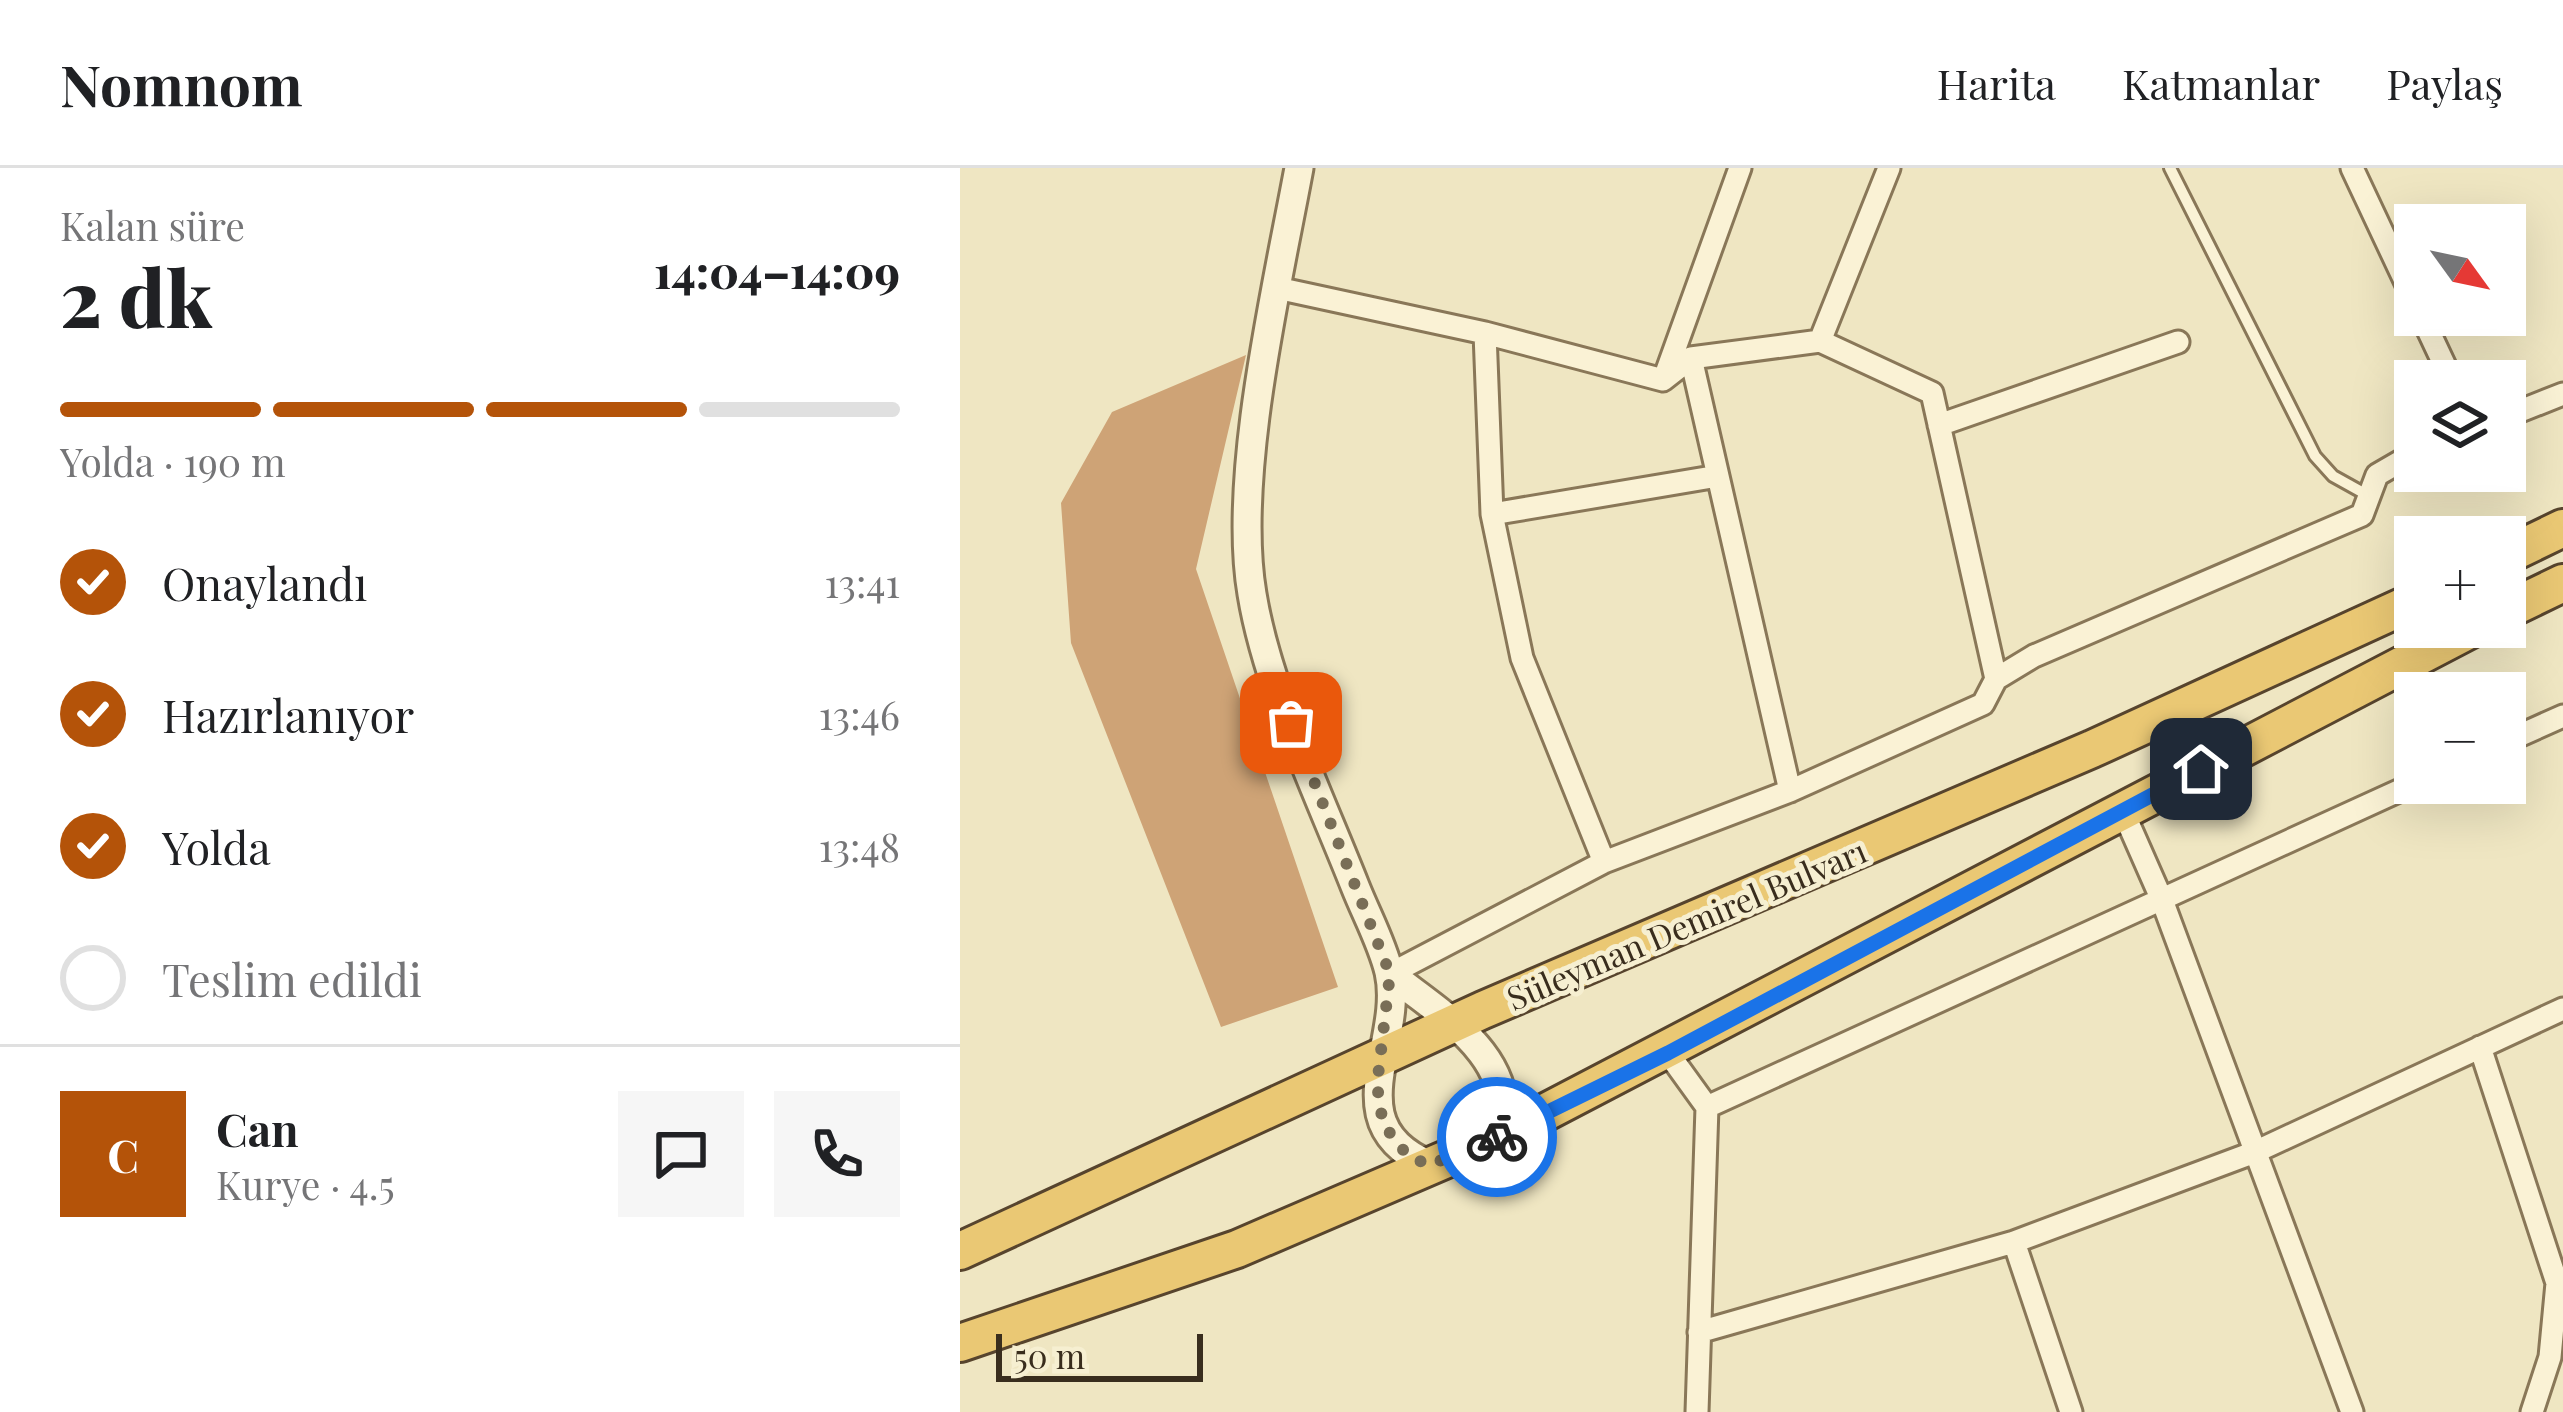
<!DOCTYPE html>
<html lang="tr">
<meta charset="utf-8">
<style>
:root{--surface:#fff;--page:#f6f6f6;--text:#202124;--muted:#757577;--line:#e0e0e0;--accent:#b45309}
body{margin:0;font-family:"Playfair Display",serif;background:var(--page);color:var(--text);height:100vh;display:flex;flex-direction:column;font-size:45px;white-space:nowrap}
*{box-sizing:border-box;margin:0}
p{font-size:39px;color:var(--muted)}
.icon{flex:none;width:66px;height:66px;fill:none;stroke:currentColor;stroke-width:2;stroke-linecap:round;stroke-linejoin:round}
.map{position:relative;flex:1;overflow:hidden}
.details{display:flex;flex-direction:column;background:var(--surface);width:960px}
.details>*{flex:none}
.needle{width:78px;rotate:123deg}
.controls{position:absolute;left:1434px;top:36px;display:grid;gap:24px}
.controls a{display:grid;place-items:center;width:132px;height:132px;border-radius:0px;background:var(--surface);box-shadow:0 12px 48px #0002;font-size:60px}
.scale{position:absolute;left:36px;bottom:30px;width:207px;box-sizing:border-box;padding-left:12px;border:6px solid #392d1d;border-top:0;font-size:33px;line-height:42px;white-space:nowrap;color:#392d1d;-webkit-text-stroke:9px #f6efd1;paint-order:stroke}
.pin{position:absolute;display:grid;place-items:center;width:102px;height:102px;color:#fff;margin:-51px;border-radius:24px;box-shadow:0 6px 18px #0006}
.courier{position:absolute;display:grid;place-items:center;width:120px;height:120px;margin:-60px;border:9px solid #1a73e8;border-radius:50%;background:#fff;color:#222;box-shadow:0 3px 15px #0007}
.headline em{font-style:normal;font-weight:800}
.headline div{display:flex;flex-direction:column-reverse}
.headline{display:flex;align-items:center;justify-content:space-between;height:204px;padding:0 60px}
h1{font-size:78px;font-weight:800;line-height:90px}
.bar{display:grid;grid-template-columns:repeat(4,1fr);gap:18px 12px;align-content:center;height:144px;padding:0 60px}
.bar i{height:15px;border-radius:9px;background:var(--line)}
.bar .on{background:var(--accent)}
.bar p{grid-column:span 4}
.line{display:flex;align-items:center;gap:30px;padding:0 60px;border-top:3px solid var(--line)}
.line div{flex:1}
.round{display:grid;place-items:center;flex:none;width:126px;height:126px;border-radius:0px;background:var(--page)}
ol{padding:0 60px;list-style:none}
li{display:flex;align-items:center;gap:36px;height:132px}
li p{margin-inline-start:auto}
li .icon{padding:12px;border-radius:50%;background:var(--accent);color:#fff;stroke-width:4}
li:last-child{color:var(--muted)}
li i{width:66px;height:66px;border:6px solid var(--line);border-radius:50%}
header{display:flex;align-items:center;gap:72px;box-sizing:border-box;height:168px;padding:0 60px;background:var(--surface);border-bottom:3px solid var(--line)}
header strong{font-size:57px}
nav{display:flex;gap:66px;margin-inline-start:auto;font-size:42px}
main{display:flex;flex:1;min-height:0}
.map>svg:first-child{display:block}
.building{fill:#cea376}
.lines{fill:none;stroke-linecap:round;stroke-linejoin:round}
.service-casing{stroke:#897758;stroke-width:16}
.minor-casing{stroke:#897758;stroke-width:27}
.tertiary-casing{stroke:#897758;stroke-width:33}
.trunk-casing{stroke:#57442d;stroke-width:42}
.service{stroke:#faf2d5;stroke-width:10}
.minor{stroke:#faf2d5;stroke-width:21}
.tertiary{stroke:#faf2d5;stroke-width:27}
.trunk{stroke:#eac874;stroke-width:36}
.done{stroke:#796e57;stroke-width:12;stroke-dasharray:0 21.6}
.route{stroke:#1a73e8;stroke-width:15}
.labels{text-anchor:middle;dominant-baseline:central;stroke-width:10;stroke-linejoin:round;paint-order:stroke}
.street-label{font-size:33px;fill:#392d1d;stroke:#f6efd1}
</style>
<header>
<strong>Nomnom</strong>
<nav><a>Harita</a><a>Katmanlar</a><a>Paylaş</a></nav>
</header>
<main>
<section class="details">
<div class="headline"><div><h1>2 dk</h1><p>Kalan süre</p></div><em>14:04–14:09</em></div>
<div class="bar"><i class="on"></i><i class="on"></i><i class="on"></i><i></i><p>Yolda · 190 m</p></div>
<ol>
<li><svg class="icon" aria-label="check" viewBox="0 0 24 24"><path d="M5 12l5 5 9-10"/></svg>Onaylandı<p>13:41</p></li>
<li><svg class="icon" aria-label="check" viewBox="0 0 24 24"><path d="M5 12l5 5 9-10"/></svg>Hazırlanıyor<p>13:46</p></li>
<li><svg class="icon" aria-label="check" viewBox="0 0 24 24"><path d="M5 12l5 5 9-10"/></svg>Yolda<p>13:48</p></li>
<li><i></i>Teslim edildi</li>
</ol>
<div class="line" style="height:216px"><b class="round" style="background:var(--accent);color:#fff">C</b><div><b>Can</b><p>Kurye · 4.5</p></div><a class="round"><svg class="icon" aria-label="chat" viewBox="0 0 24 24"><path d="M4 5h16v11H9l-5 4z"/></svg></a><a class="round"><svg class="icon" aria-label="phone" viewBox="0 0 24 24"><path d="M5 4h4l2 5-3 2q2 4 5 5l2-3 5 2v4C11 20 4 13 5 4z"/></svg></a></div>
</section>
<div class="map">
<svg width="1603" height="1244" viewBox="0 0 1603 1244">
<rect width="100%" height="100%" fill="#efe6c2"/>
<!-- building -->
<path class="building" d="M286,187l-50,214 142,418 -117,40 -150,-384 -10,-140 51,-91z"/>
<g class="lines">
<!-- service casing -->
<g class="service-casing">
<path id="service" d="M1210,0l145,288 18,20 36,20"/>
</g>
<!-- minor casing -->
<g class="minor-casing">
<path id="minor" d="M1392,0l63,134
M317,120l208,45 178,47 28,-22 129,-17 112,52 64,286
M1461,147l31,66
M525,165l7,181 30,144 82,204
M860,173l69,-173
M731,190l99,433
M705,208l75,-208
M1545,249l58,-23
M979,257l239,-83
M532,346l226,-38
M1545,574l58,-26
M1162,641l40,91 190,512
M430,806l214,-112 186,-71 193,-87 13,-25 38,-23 328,-141 15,-40 38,-22
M1520,879l77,236 -7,74 -18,55
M708,885l39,54 -10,305
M747,939l709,-324
M1054,1074l57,170
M739,1164l315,-90 241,-90 308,-143"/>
</g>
<!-- tertiary casing -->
<g class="tertiary-casing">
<path id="tertiary" d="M339,0c-22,119 -67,309 -47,426 15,93 68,203 103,292 11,28 27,57 34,86 16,71 -56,152 41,193
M430,806c55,43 130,85 110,162"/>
</g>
<!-- trunk casing -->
<g class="trunk-casing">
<path id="trunk" d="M1545,388l58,-28
M1545,443l58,-28
M0,1083l523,-241 609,-261 323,-148
M0,1175l277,-94 263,-113 975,-509"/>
</g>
<!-- service -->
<use href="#service" class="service"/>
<!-- minor -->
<use href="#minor" class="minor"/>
<!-- tertiary -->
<use href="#tertiary" class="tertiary"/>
<!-- trunk -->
<use href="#trunk" class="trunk"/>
</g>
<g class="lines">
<!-- done -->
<path class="done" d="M331,555l99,251 -13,111 6,39 25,32 22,9 67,-28"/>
<!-- route -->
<path class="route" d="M537,969l171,-84 533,-284"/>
</g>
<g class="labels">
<!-- street labels -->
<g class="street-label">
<text transform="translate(726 755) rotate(-23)">Süleyman Demirel Bulvarı</text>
</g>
</g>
</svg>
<div class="controls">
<a><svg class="needle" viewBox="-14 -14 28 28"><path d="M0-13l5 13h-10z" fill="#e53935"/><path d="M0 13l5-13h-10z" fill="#757577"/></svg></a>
<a><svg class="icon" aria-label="layers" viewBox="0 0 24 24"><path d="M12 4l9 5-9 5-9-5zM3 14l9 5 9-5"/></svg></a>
<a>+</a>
<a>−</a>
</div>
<div class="scale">50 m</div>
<div class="pin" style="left:331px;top:555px;background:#ea580c"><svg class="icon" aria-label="bag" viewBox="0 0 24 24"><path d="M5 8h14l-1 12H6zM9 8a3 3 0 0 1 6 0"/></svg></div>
<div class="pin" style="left:1241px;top:601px;background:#1f2937"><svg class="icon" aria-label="home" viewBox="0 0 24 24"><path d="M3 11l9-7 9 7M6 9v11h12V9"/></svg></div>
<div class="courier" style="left:537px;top:969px"><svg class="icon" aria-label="bike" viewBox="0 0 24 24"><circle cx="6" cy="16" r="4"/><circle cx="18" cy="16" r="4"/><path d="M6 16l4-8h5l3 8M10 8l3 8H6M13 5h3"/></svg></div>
</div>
</main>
